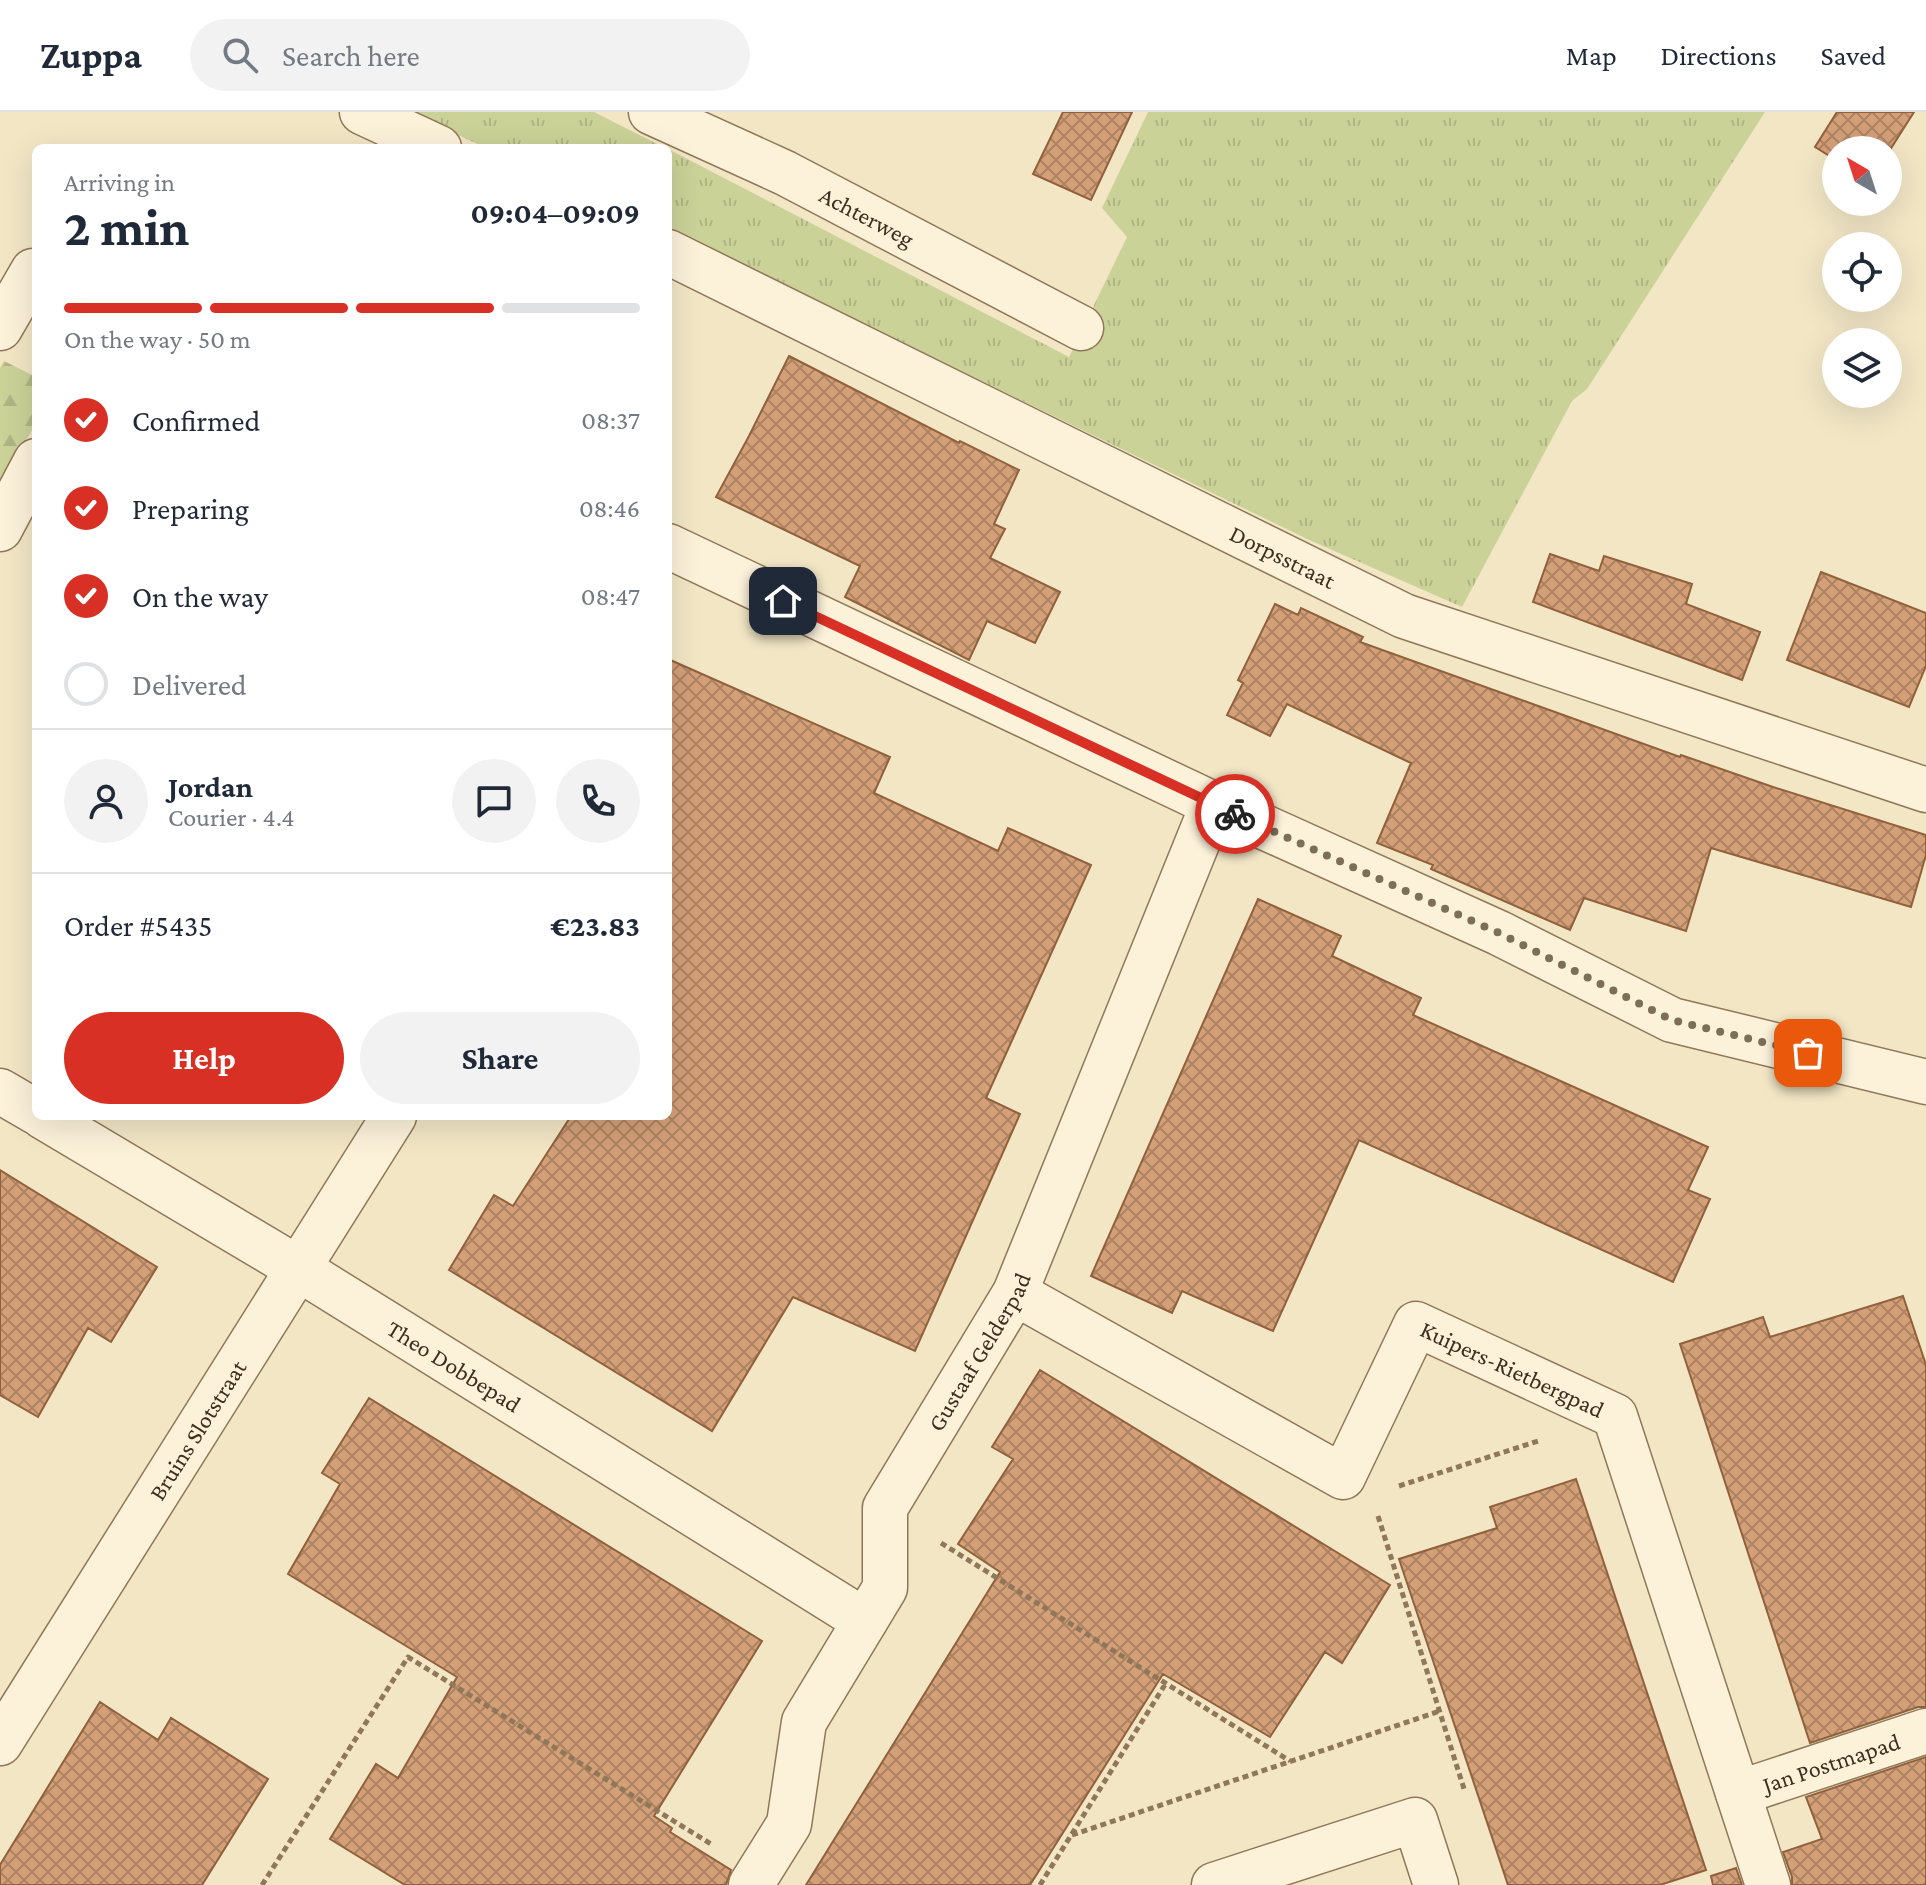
<!DOCTYPE html>
<meta charset="utf-8">
<style>
:root{--surface:#fff;--page:#f2f2f3;--text:#1f2937;--muted:#747a83;--line:#e0e1e3;--accent:#d93025}
body{margin:0;font-family:"Crimson Pro",serif;background:var(--page);color:var(--text);height:100vh;display:flex;flex-direction:column;font-size:30px;white-space:nowrap}
*{box-sizing:border-box;margin:0}
p{font-size:26px;color:var(--muted)}
.icon{flex:none;width:44px;height:44px;fill:none;stroke:currentColor;stroke-width:2;stroke-linecap:round;stroke-linejoin:round}
.map{position:relative;flex:1;overflow:hidden}
.side{position:absolute;left:32px;top:32px;width:640px;height:976px;display:flex;flex-direction:column;background:var(--surface);border-radius:12px;box-shadow:0 8px 32px #0002}
.side>*{flex:none}
.needle{width:52px;rotate:321deg}
.buttons{position:absolute;left:1822px;top:24px;display:grid;gap:16px}
.buttons a{display:grid;place-items:center;width:80px;height:80px;border-radius:50%;background:var(--surface);box-shadow:0 8px 32px #0002;font-size:40px}
.pin{position:absolute;display:grid;place-items:center;width:68px;height:68px;color:#fff;margin:-34px;border-radius:16px;box-shadow:0 4px 12px #0006}
.courier{position:absolute;display:grid;place-items:center;width:80px;height:80px;margin:-40px;border:6px solid #d93025;border-radius:50%;background:#fff;color:#222;box-shadow:0 2px 10px #0007}
.headline em{font-style:normal;font-weight:700}
.headline div{display:flex;flex-direction:column-reverse}
.headline{display:flex;align-items:center;justify-content:space-between;height:136px;padding:0 32px}
h1{font-size:52px;font-weight:700;line-height:60px}
.bar{display:grid;grid-template-columns:repeat(4,1fr);gap:12px 8px;align-content:center;height:96px;padding:0 32px}
.bar i{height:10px;border-radius:6px;background:var(--line)}
.bar .active{background:var(--accent)}
.bar p{grid-column:span 4}
.line{display:flex;align-items:center;gap:20px;padding:0 32px;border-top:2px solid var(--line)}
.line div{flex:1}
.round{display:grid;place-items:center;flex:none;width:84px;height:84px;border-radius:42px;background:var(--page)}
ol{padding:0 32px;list-style:none}
li{display:flex;align-items:center;gap:24px;height:88px}
li p{margin-inline-start:auto}
li .icon{padding:8px;border-radius:50%;background:var(--accent);color:#fff;stroke-width:4}
li:last-child{color:var(--muted)}
li i{width:44px;height:44px;border:4px solid var(--line);border-radius:50%}
.action{display:flex;gap:16px;margin-top:auto;padding:16px 32px}
.action a{flex:1;height:92px;border-radius:48px;background:var(--accent);color:#fff;font-size:32px;font-weight:700;line-height:92px;text-align:center}
.action a+a{background:var(--page);color:var(--text)}
header{display:flex;align-items:center;gap:48px;box-sizing:border-box;height:112px;padding:0 40px;background:var(--surface);border-bottom:2px solid var(--line)}
header strong{font-size:38px}
nav{display:flex;gap:44px;margin-inline-start:auto;font-size:28px}
.search{width:560px;height:72px;background:var(--page);display:flex;align-items:center;gap:20px;box-sizing:border-box;padding:0 28px;border-radius:44px;color:var(--muted);font-size:30px}
.map>svg:first-child{display:block}
.grass{fill:url(#grass-tufts)}
.forest{fill:url(#forest-firs)}
.building{fill:url(#building-cross-hatch);stroke:#91603c;stroke-width:2}
.lines{fill:none;stroke-linecap:round;stroke-linejoin:round}
.pedestrian-casing{stroke:#907759;stroke-width:47}
.minor-casing{stroke:#907759;stroke-width:47}
.path{stroke:#907759;stroke-width:5;stroke-dasharray:6 4;stroke-linecap:butt}
.pedestrian{stroke:#fcf2da;stroke-width:44}
.minor{stroke:#fcf2da;stroke-width:44}
.done{stroke:#7d6e58;stroke-width:8;stroke-dasharray:0 14.4}
.route{stroke:#d93025;stroke-width:10}
.labels{text-anchor:middle;dominant-baseline:central;stroke-width:6;stroke-linejoin:round;paint-order:stroke}
.street-label{font-size:24px;fill:#3e2e1e;stroke:#f9efd6}
</style>
<header>
<strong>Zuppa</strong>
<div class="search"><svg class="icon" aria-label="search" viewBox="0 0 24 24"><circle cx="10" cy="10" r="6"/><path d="M15 15l6 6"/></svg>Search here</div>
<nav><a>Map</a><a>Directions</a><a>Saved</a></nav>
</header>
<div class="map">
<svg width="1926" height="1773" viewBox="0 0 1926 1773">
<defs>
<pattern id="grass-tufts" width="24" height="20" patternUnits="userSpaceOnUse" patternTransform="scale(2)"><rect width="24" height="20" fill="#cad298"/><path d="M3 7l-1-3M5 7V3M7 7l1-3M15 17l-1-3M17 17v-4M19 17l1-3" fill="none" stroke="#afb583"/></pattern>
<pattern id="forest-firs" width="22" height="20" patternUnits="userSpaceOnUse" patternTransform="scale(2)"><rect width="22" height="20" fill="#cad298"/><path d="M5 1l3.5 6h-7zM16 11l3.5 6h-7z" fill="#afb583"/></pattern>
<pattern id="building-cross-hatch" width="8" height="8" patternUnits="userSpaceOnUse" patternTransform="scale(2)"><rect width="8" height="8" fill="#d4a078"/><path d="M0 0l8 8M0 8l8-8" fill="none" stroke="#ad8362"/></pattern>
</defs>
<rect width="100%" height="100%" fill="#f2e6c5"/>
<!-- grass -->
<path class="grass" d="M409,0h185l71,36h-179z
M1148,0h617l-178,277 -15,12 -110,206 -155,-68 -336,-163 -303,-143v-84l401,208 58,-120 -25,-29z"/>
<!-- forest -->
<path class="forest" d="M4,249l32,16v47l-36,58v-114z"/>
<!-- building -->
<path class="building" d="M1063,0h69l-41,88 -58,-26z
M1837,0h77l-26,41v-3h-52v10l-21,-13z
M789,244l170,87 1,-2 59,29 -25,54 11,5 -15,29 70,34 -25,51 -48,-22 -18,39 -124,-63 15,-31 -144,-69 33,-61z
M1550,442l49,17 5,-15 88,28 -6,20 74,28 -18,48 -209,-78z
M1821,460l105,41v53l-17,41 -122,-47z
M1275,492l23,11 3,-7 62,29 -3,5 320,115 1,-2 92,32 153,48v20l-15,52 -200,-59 -25,83 -102,-33 -14,32 -139,-61 2,-4 -56,-22 34,-80 -124,-59 -17,32 -43,-21 16,-32 -5,-3z
M668,547l222,98 -16,36 124,58 10,-23 83,37 -105,233 34,16 -105,237 -122,-54 -81,134 -263,-161 45,-75 19,11 58,-90h97z
M1258,787l83,37 -9,20 89,42 -8,17 295,132 -20,43 22,9 -37,83 -314,-142 -86,191 -91,-40 -10,22 -81,-37z
M0,1058l157,97 -46,75 -23,-14 -50,89 -38,-22z
M1903,1184l23,69v342h-8l-108,36 -130,-399 83,-27 7,20z
M1040,1258l350,215 -48,78 -17,-11 -55,85 -107,-63 -133,211h-224l194,-313 -42,-28 55,-85 -21,-12z
M369,1286l393,243 -108,175 18,12 -2,4 61,38 -5,15h-321l-75,-46 46,-75 22,14 59,-101 -169,-103 52,-90 -18,-11z
M1576,1367l130,391 -46,15h-152l-109,-326 98,-31 -7,-21z
M100,1590l58,38 13,-22 97,61 -66,106h-202v-20z
M1926,1645v128h-134v-8l-9,-25 39,-13 -16,-42z
M1736,1756l6,17h-29l-2,-9z"/>
<g class="lines">
<!-- pedestrian casing -->
<g class="pedestrian-casing">
<g id="pedestrian">
<path d="M0,417l36,-68"/>
<path d="M0,979l36,21"/>
<path id="s1" d="M42,1004l257,153 566,352"/>
<path id="s2" d="M1015,1181l328,184 73,-153 199,92 153,469"/>
<path id="s3" d="M1738,1681l188,-62"/>
<path id="s4" d="M751,1773l38,-61 15,-102 81,-134v-80l130,-215 198,-489"/>
</g>
</g>
<!-- minor casing -->
<g class="minor-casing">
<g id="minor">
<path d="M362,0l77,36"/>
<path id="s5" d="M651,0l134,61 296,155"/>
<path id="s6" d="M668,140l736,364 522,174"/>
<path d="M0,216l33,-57"/>
<path d="M668,434l545,258 286,129 173,87 254,62"/>
<path id="s7" d="M0,1631l394,-627"/>
<path d="M1214,1773l201,-65 21,65"/>
</g>
</g>
<!-- path -->
<path class="path" d="M1399,1374l139,-45
M1378,1404l87,276
M941,1431l349,218
M1072,1723l368,-124
M262,1773l146,-228 303,187
M1040,1773l126,-202"/>
<!-- pedestrian -->
<use href="#pedestrian" class="pedestrian"/>
<!-- minor -->
<use href="#minor" class="minor"/>
</g>
<g class="lines">
<!-- done -->
<path class="done" d="M1235,702l264,119 173,87 136,33"/>
<!-- route -->
<path class="route" d="M783,489l452,213"/>
</g>
<g class="labels">
<!-- street labels -->
<g class="street-label">
<text stroke="none"><textPath href="#s5" startOffset="240">Achterweg</textPath></text>
<text stroke="none"><textPath href="#s6" startOffset="686">Dorpsstraat</textPath></text>
<text stroke="none"><textPath href="#s4" startOffset="594">Gustaaf Gelderpad</textPath></text>
<text stroke="none"><textPath href="#s1" startOffset="482">Theo Dobbepad</textPath></text>
<text stroke="none"><textPath href="#s2" startOffset="652">Kuipers-Rietbergpad</textPath></text>
<text stroke="none"><textPath href="#s7" startOffset="370">Bruins Slotstraat</textPath></text>
<text stroke="none"><textPath href="#s3" startOffset="98">Jan Postmapad</textPath></text>
</g>
</g>
</svg>
<div class="buttons">
<a><svg class="needle" viewBox="-14 -14 28 28"><path d="M0-13l5 13h-10z" fill="#e53935"/><path d="M0 13l5-13h-10z" fill="#747a83"/></svg></a>
<a><svg class="icon" aria-label="locate" viewBox="0 0 24 24"><circle cx="12" cy="12" r="6"/><path d="M12 2v4M12 18v4M2 12h4M18 12h4"/></svg></a>
<a><svg class="icon" aria-label="layers" viewBox="0 0 24 24"><path d="M12 4l9 5-9 5-9-5zM3 14l9 5 9-5"/></svg></a>
</div>
<div class="pin" style="left:1808px;top:941px;background:#ea580c"><svg class="icon" aria-label="bag" viewBox="0 0 24 24"><path d="M5 8h14l-1 12H6zM9 8a3 3 0 0 1 6 0"/></svg></div>
<div class="pin" style="left:783px;top:489px;background:#1f2937"><svg class="icon" aria-label="home" viewBox="0 0 24 24"><path d="M3 11l9-7 9 7M6 9v11h12V9"/></svg></div>
<div class="courier" style="left:1235px;top:702px"><svg class="icon" aria-label="bike" viewBox="0 0 24 24"><circle cx="6" cy="16" r="4"/><circle cx="18" cy="16" r="4"/><path d="M6 16l4-8h5l3 8M10 8l3 8H6M13 5h3"/></svg></div>
<section class="side">
<div class="headline"><div><h1>2 min</h1><p>Arriving in</p></div><em>09:04–09:09</em></div>
<div class="bar"><i class="active"></i><i class="active"></i><i class="active"></i><i></i><p>On the way · 50 m</p></div>
<ol>
<li><svg class="icon" aria-label="check" viewBox="0 0 24 24"><path d="M5 12l5 5 9-10"/></svg>Confirmed<p>08:37</p></li>
<li><svg class="icon" aria-label="check" viewBox="0 0 24 24"><path d="M5 12l5 5 9-10"/></svg>Preparing<p>08:46</p></li>
<li><svg class="icon" aria-label="check" viewBox="0 0 24 24"><path d="M5 12l5 5 9-10"/></svg>On the way<p>08:47</p></li>
<li><i></i>Delivered</li>
</ol>
<div class="line" style="height:144px"><a class="round"><svg class="icon" aria-label="person" viewBox="0 0 24 24"><circle cx="12" cy="8" r="4"/><path d="M4 21q1-7 8-7t8 7"/></svg></a><div><b>Jordan</b><p>Courier · 4.4</p></div><a class="round"><svg class="icon" aria-label="chat" viewBox="0 0 24 24"><path d="M4 5h16v11H9l-5 4z"/></svg></a><a class="round"><svg class="icon" aria-label="phone" viewBox="0 0 24 24"><path d="M5 4h4l2 5-3 2q2 4 5 5l2-3 5 2v4C11 20 4 13 5 4z"/></svg></a></div>
<div class="line" style="height:104px"><div>Order #5435</div><b>€23.83</b></div>
<div class="action"><a>Help</a><a>Share</a></div>
</section>
</div>
